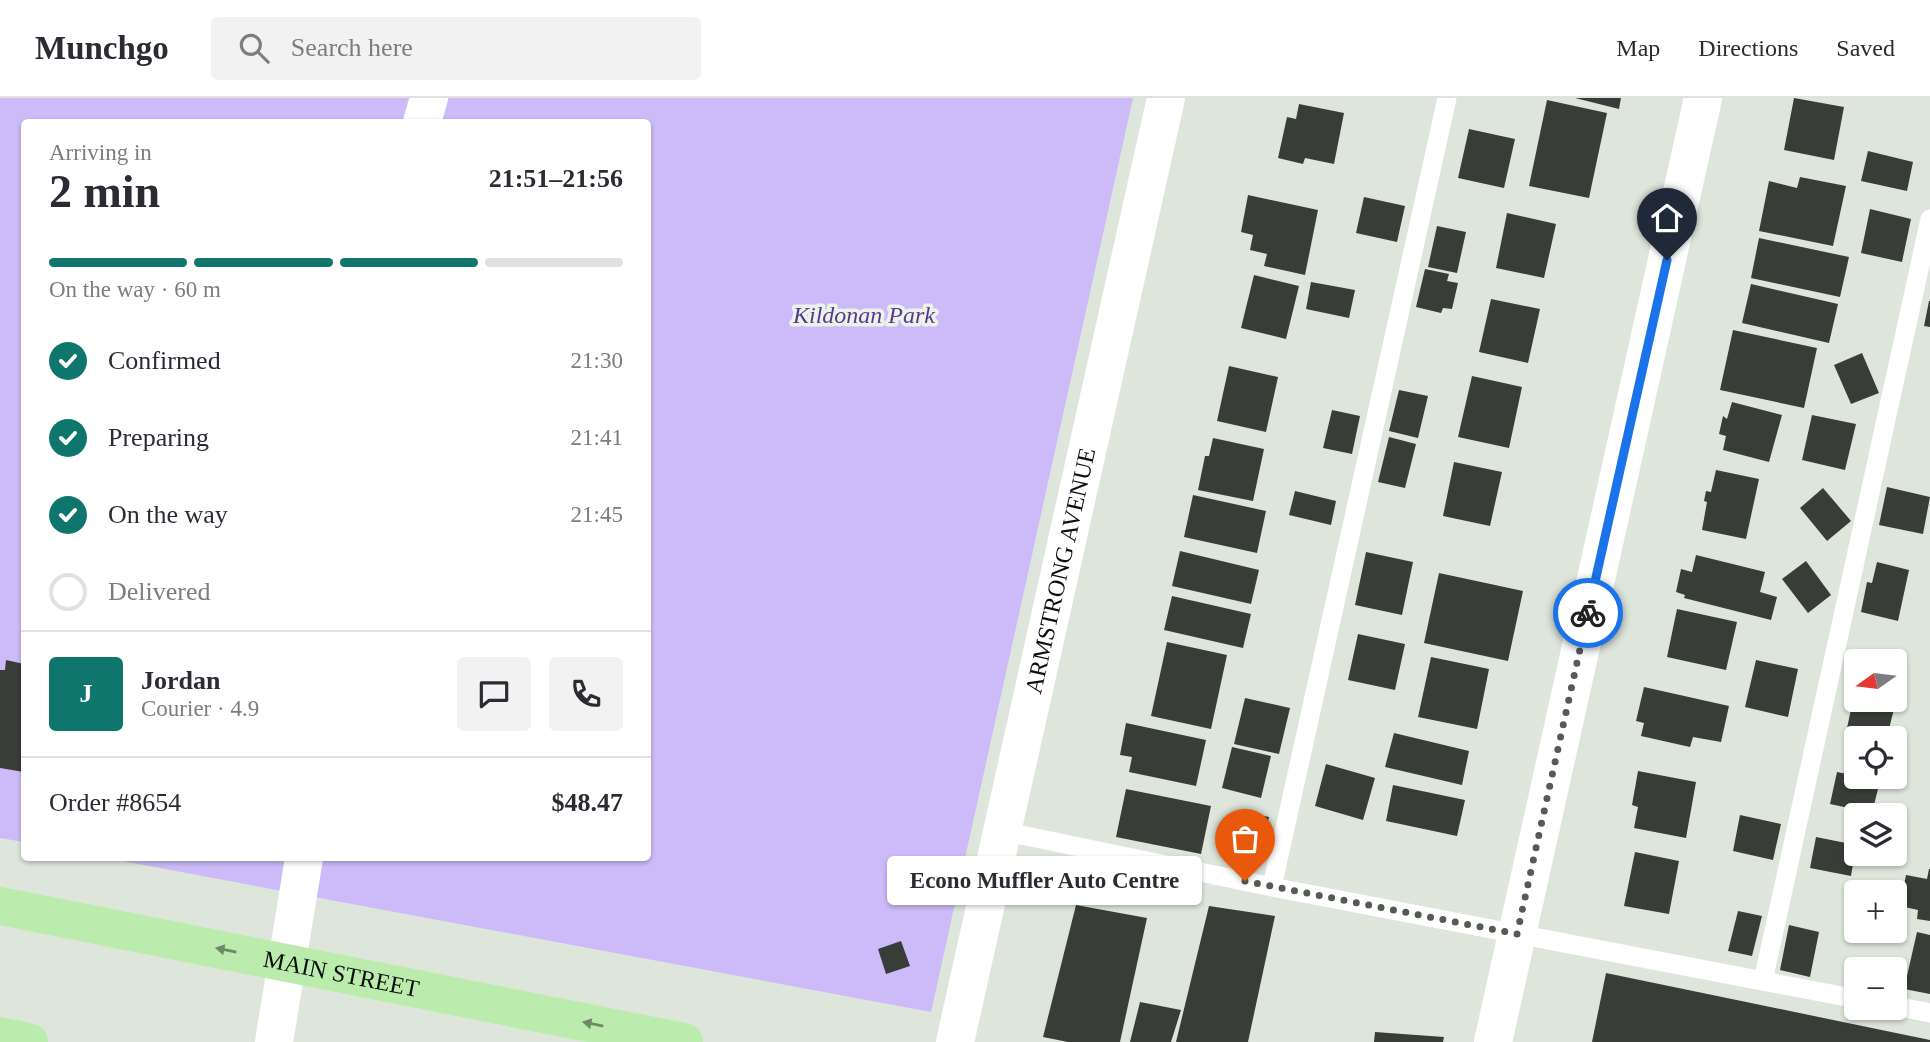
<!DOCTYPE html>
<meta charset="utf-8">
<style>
:root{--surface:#fff;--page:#f2f2f3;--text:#2b2b33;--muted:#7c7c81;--line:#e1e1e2;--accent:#0f766e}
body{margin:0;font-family:"Times New Roman",serif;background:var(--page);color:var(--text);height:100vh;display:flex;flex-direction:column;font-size:26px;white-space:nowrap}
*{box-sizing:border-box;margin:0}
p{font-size:23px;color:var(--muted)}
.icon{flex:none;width:38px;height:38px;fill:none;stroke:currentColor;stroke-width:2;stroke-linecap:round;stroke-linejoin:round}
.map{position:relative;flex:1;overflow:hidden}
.sheet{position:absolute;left:21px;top:21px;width:630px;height:742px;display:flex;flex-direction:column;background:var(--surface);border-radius:7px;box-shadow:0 2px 5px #0004}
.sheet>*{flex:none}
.needle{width:46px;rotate:256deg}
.controls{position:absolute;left:1844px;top:551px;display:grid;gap:14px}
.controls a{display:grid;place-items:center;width:63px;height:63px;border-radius:7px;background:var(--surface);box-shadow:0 2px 5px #0004;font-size:35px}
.pin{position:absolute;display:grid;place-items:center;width:60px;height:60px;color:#fff;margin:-72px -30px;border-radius:50% 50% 50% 0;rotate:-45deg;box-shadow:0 0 7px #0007}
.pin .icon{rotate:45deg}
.courier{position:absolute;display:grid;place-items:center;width:70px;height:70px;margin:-35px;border:5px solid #1a73e8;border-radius:50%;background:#fff;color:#222;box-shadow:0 2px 9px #0007}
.bubble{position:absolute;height:49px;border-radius:7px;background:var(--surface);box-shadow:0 2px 5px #0004;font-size:23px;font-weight:600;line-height:49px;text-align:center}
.head em{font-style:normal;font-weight:600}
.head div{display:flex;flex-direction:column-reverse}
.head{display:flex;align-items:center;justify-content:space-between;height:119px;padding:0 28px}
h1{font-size:46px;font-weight:600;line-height:52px}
.bar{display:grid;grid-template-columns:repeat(4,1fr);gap:10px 7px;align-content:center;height:84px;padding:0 28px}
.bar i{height:9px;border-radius:5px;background:var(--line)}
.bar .current{background:var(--accent)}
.bar p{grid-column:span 4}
.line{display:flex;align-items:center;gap:18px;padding:0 28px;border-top:2px solid var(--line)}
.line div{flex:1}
.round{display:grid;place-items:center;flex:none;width:74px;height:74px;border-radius:7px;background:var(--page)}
ol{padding:0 28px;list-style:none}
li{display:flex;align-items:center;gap:21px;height:77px}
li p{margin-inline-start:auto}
li .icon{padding:7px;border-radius:50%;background:var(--accent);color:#fff;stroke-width:4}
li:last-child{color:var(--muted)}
li i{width:38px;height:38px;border:4px solid var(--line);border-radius:50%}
header{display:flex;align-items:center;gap:42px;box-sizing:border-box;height:98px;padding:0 35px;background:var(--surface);border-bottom:2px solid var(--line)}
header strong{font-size:33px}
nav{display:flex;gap:38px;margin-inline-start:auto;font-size:24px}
.search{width:490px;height:63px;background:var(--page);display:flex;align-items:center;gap:18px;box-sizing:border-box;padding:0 24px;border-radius:7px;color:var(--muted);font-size:26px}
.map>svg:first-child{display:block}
.green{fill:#ccbbf8}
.building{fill:#383e37}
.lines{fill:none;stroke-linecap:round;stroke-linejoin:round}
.lane{stroke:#fff;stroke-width:19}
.street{stroke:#fff;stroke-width:38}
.primary{stroke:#bbecad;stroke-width:38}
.oneway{fill:#6d8965}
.done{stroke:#565a55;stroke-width:7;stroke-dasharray:0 12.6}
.route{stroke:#1a73e8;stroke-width:9}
.labels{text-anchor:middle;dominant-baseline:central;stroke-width:7;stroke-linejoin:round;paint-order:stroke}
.park-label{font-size:24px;font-style:italic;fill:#5a3891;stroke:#ebf3e9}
.street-label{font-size:24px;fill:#0d0f0c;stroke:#ebf3e9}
</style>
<header>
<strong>Munchgo</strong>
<div class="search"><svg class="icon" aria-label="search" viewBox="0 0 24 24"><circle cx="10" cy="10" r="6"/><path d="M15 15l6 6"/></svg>Search here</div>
<nav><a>Map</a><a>Directions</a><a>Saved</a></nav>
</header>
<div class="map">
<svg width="1930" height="944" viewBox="0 0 1930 944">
<rect width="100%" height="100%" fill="#dee6dc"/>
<!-- green -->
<path class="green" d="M0,0h1133l-202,914 -825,-154h542v-736h-624v720l-24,-4z"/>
<!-- building -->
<path class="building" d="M1575,0h46l-2,11z
M1794,0l50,9 -10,53 -50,-10z
M1547,2l60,13 -18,85 -60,-12z
M1299,6l45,9 -10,51 -29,-6 -2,6 -25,-6 9,-41 9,2z
M1469,31l46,10 -11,49 -46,-10z
M1868,53l45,11 -6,29 -46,-10z
M1800,79l46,9 -13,60 -74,-15 10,-50 28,7z
M1248,97l70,15 -13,65 -41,-9 3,-12 -17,-4 3,-15 -12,-3z
M1364,99l41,9 -8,36 -41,-9z
M1870,111l41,10 -9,43 -41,-9z
M1507,115l49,11 -12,54 -48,-10z
M1437,128l29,6 -9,41 -29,-6z
M1759,140l90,19 -9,40 -89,-19z
M1425,171l24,5 -2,7 11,2 -6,26 -9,-1 -2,5 -25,-6z
M1254,177l45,11 -13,53 -45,-11z
M1311,184l44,8 -6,28 -43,-9z
M1751,186l87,20 -9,39 -87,-20z
M1491,201l49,10 -12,54 -49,-11z
M1929,203h1v26l-6,-1z
M1733,232l84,18 -13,60 -84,-18z
M1862,255l17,40 -28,11 -17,-39z
M1229,268l49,11 -12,55 -49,-11z
M1472,278l50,11 -13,61 -51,-11z
M1399,292l29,6 -10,42 -29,-7z
M1732,304l50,13 -13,47 -46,-12 3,-14 -7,-2 4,-18 4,3z
M1332,312l28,6 -8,38 -29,-6z
M1812,317l44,9 -11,46 -43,-10z
M1389,339l27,7 -11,44 -27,-6z
M1213,340l51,11 -11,52 -55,-11 7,-34h4z
M1454,364l48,10 -12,54 -47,-10z
M1716,372l43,9 -13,60 -44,-9 5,-28 -3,-1 2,-10 5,1z
M1887,389l43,10 -7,37 -44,-9z
M1823,390l28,33 -24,20 -27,-33z
M1295,393l41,10 -5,24 -42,-10z
M1193,397l73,16 -9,42 -73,-16z
M1180,453l79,19 -8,34 -79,-18z
M1366,454l47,10 -11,53 -47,-10z
M1696,457l69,17 -5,20 17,5 -6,23 -87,-22 1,-3 -9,-3 5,-23 11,3z
M1806,463l25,34 -23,18 -26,-34z
M1877,464l32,8 -11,51 -37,-9 6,-30 5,1z
M1439,475l84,18 -15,70 -84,-18z
M1172,498l79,18 -8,34 -79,-18z
M1677,511l60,13 -11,48 -59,-13z
M1358,536l47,10 -10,46 -47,-10z
M1167,544l60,13 -16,74 -60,-13z
M1431,559l58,12 -12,60 -59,-12z
M6,562l18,4v108l-24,-4v-98h5z
M1756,562l42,9 -10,48 -43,-10z
M1644,589l85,19 -8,36 -28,-5 -3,10 -49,-11 3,-13 -8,-2z
M1245,600l45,10 -11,46 -45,-10z
M1853,602l41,9 -7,28 -40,-9z
M1126,625l80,17 -10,46 -67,-14 3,-15 -12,-2z
M1394,635l75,18 -7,34 -77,-18z
M1232,649l39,9 -10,42 -39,-10z
M1326,666l49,14 -12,42 -48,-14z
M1638,673l58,11 -10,56 -52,-10 4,-21 -6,-2z
M1837,674l43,9 -8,32 -42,-9z
M1393,687l72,15 -8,36 -71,-15z
M1126,691l85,17 -10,48 -85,-17z
M1242,714l27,5 -10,49 -27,-5z
M1740,717l41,9 -8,36 -40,-9z
M1816,739l40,8 -5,31 -41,-8z
M1635,754l44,9 -10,53 -45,-8z
M1929,771h1v52l-13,-2 1,-9 -18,-4 6,-31 21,4z
M1076,807l71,13 -27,124h-52l-25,-5z
M1209,808l66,10 -27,126h-72z
M1738,813l24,5 -10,40 -24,-5z
M1789,827l30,7 -9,45 -30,-7z
M1917,834l13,3v59l-26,-5z
M901,843l9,25 -24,8 -8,-25z
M1606,875l324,67v2h-338z
M1140,904l41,8 -10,32h-41z
M1375,934l69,5 -1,5h-69z"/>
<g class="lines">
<!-- lane -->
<path class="lane" d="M1002,733l270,56 585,112
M1272,789l175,-789
M1763,883l167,-762
M1895,908l35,7"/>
<!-- street -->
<g class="street">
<path d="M422,24l7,-24"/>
<path d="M274,944l30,-184"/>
<path id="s1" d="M955,944l211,-944"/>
<path d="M1493,944l210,-944"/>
</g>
<!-- primary -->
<g class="primary">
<path id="s2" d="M0,808l684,136"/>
<path d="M0,938l29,6"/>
</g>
</g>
<!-- one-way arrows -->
<defs><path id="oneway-solid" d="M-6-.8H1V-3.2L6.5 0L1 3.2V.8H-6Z" transform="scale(1.75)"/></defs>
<g class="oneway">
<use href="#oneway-solid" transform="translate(226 852) rotate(-169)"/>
<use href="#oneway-solid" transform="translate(593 926) rotate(-169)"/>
</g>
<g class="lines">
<!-- done -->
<path class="done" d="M1245,783l272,53 71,-321"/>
<!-- route -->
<path class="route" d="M1588,515l79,-353"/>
</g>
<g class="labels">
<!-- park labels -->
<g class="park-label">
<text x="864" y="217">Kildonan Park</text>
</g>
<!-- street labels -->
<g class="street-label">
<text stroke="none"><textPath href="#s1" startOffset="483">ARMSTRONG AVENUE</textPath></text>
<text stroke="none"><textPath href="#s2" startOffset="348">MAIN STREET</textPath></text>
</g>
</g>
</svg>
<div class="controls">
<a><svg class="needle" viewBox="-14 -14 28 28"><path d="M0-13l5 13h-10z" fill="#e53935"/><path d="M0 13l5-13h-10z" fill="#7c7c81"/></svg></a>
<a><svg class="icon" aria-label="locate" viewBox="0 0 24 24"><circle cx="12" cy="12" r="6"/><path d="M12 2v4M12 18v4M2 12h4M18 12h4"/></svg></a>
<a><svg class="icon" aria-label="layers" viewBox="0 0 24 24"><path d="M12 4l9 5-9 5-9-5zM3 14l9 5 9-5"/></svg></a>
<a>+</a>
<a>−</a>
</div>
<div class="pin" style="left:1245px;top:783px;background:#ea580c"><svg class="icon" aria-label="bag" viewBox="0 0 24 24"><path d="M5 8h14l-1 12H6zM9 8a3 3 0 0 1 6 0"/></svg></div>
<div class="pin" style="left:1667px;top:162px;background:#1f2937"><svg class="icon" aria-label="home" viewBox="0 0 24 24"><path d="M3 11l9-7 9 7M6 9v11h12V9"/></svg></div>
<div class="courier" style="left:1588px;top:515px"><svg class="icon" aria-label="bike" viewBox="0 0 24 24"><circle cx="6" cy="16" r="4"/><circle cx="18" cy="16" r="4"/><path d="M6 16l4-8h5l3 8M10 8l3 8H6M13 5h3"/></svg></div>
<div class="bubble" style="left:887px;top:758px;width:315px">Econo Muffler Auto Centre</div>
<section class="sheet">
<div class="head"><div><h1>2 min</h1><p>Arriving in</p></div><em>21:51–21:56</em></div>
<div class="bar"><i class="current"></i><i class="current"></i><i class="current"></i><i></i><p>On the way · 60 m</p></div>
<ol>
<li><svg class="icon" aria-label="check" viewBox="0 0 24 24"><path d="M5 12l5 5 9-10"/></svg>Confirmed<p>21:30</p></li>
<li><svg class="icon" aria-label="check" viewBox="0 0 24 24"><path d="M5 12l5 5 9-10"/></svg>Preparing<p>21:41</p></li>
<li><svg class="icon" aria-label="check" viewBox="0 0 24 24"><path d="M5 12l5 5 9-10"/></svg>On the way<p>21:45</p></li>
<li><i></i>Delivered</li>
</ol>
<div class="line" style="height:126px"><b class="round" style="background:var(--accent);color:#fff">J</b><div><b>Jordan</b><p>Courier · 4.9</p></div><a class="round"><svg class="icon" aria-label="chat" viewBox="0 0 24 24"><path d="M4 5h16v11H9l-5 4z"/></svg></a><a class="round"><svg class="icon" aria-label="phone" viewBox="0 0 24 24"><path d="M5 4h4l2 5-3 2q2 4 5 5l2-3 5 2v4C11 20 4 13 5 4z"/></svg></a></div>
<div class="line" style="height:91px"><div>Order #8654</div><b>$48.47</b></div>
</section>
</div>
